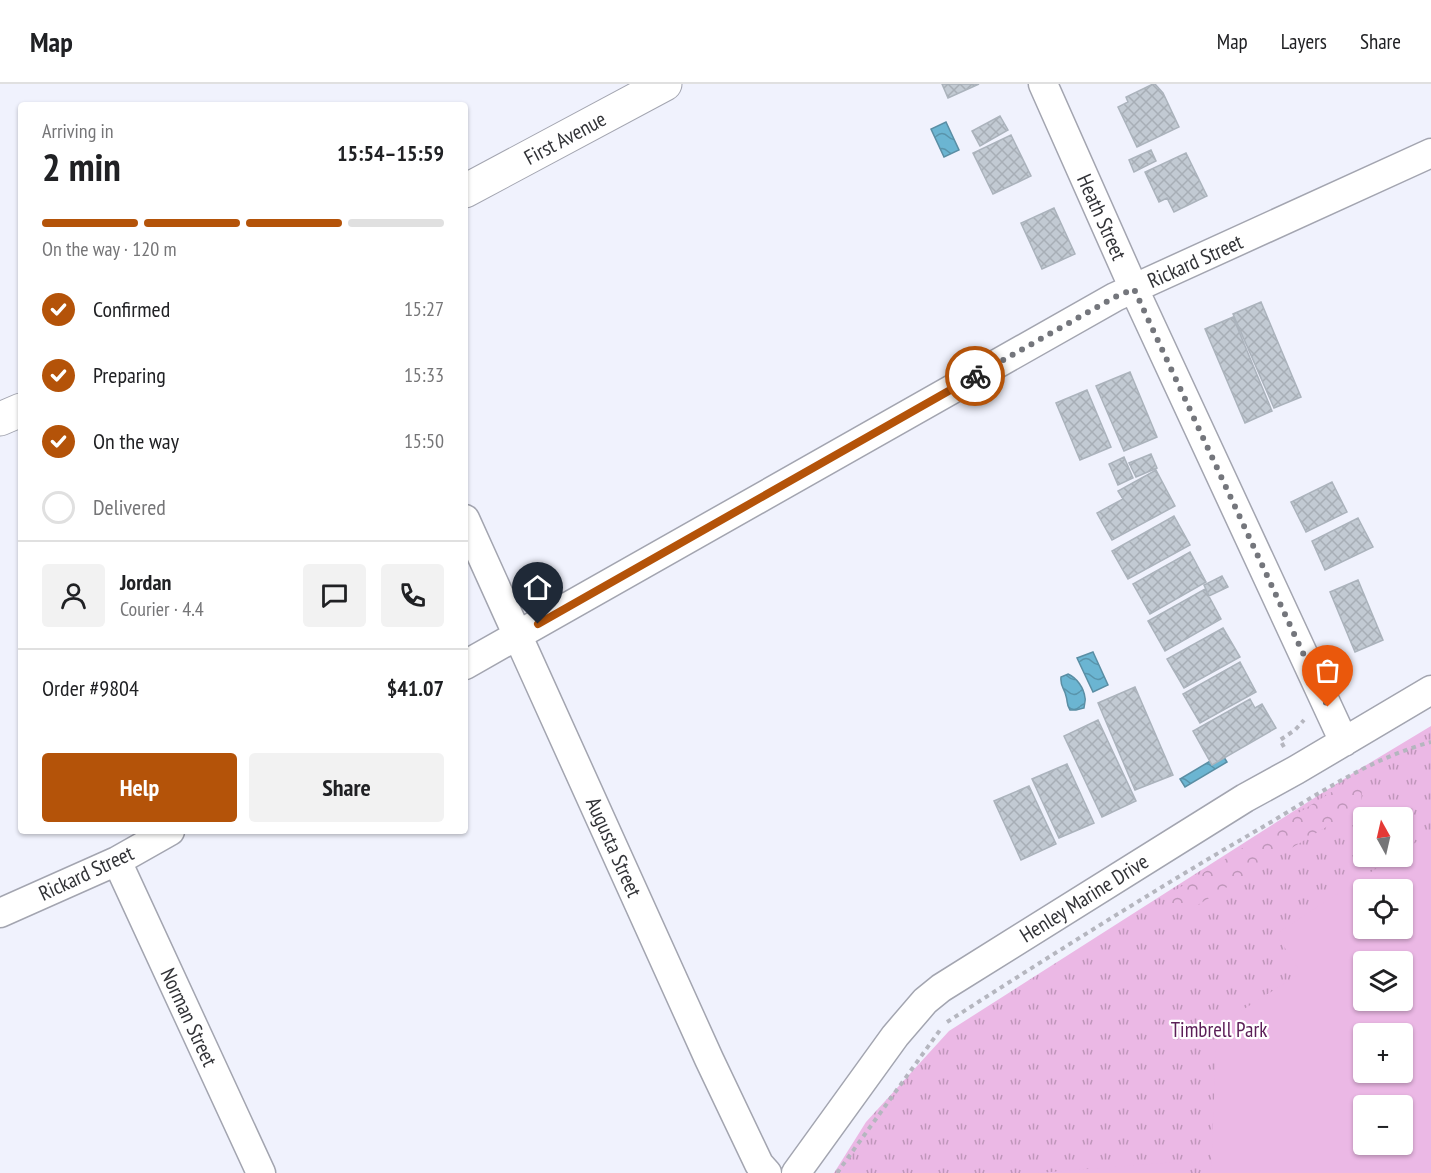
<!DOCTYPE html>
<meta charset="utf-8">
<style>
:root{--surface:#fff;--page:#f2f2f2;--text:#202124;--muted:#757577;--line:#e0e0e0;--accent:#b45309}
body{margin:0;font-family:"PT Sans Narrow",sans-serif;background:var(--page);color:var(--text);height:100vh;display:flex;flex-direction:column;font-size:22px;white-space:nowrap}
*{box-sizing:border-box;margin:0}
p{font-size:20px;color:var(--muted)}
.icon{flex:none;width:33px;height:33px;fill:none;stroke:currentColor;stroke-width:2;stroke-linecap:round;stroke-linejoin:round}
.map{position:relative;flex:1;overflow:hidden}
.sheet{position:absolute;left:18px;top:18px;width:450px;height:732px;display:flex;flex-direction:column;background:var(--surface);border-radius:6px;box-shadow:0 2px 4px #0004}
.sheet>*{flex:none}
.needle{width:39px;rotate:352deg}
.buttons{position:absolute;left:1353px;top:723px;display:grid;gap:12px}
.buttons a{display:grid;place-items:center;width:60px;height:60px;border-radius:6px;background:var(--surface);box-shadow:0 2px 4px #0004;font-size:30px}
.pin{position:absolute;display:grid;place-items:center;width:51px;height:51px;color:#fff;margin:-62px -26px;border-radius:50% 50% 50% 0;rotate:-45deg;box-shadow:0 0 6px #0007}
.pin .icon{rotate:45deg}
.courier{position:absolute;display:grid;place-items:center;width:60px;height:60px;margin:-30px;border:4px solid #b45309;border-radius:50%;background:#fff;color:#222;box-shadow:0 2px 8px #0007}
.summary em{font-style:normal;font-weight:600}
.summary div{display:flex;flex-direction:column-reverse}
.summary{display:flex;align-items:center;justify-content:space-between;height:102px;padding:0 24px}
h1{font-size:39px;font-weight:600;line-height:45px}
.bar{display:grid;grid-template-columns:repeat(4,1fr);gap:9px 6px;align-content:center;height:72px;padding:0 24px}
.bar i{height:8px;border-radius:4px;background:var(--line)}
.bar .selected{background:var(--accent)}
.bar p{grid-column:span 4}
.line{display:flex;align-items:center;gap:15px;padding:0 24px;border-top:2px solid var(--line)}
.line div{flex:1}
.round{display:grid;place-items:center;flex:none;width:63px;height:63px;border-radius:6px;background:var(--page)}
ol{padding:0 24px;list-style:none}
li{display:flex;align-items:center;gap:18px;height:66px}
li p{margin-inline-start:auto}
li .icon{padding:6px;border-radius:50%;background:var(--accent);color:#fff;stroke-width:4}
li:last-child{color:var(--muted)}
li i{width:33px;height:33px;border:3px solid var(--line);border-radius:50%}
.cta{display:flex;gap:12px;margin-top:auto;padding:12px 24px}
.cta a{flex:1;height:69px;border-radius:6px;background:var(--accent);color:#fff;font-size:24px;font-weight:600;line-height:69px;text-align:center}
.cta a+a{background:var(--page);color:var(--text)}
header{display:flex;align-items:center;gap:36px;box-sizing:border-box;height:84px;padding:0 30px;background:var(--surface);border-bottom:2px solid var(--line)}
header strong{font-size:28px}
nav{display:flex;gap:33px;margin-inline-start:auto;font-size:21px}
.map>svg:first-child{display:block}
.grass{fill:url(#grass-tufts);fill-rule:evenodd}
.forest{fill:url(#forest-crowns)}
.pitch{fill:#ebb8e5;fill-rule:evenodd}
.water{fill:url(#water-waves);stroke:#5a8ea4;stroke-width:1.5}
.building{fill:url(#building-cross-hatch);stroke:#abb3bc;stroke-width:1.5}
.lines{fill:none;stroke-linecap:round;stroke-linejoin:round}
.street-casing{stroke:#a3a5b0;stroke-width:31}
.secondary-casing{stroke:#a3a5b0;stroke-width:35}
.path{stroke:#b5b6bf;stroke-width:4;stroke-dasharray:4.5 4.5;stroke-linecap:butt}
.street{stroke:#fff;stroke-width:28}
.secondary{stroke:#fff;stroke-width:33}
.done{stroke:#74767c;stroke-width:6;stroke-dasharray:0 10.8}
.route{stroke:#b45309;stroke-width:8}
.labels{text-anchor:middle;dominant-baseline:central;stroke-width:4.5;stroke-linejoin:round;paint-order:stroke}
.street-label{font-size:21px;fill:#323337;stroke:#fff}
.park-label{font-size:21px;fill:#5b1f57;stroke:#fff}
</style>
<header>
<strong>Map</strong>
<nav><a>Map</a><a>Layers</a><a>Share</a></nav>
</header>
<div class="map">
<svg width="1431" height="1089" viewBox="0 0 1431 1089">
<defs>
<pattern id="grass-tufts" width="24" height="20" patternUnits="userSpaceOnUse" patternTransform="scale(1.5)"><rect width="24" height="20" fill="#ebb8e5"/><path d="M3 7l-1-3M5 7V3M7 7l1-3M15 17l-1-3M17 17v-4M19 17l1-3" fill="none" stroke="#bf96ba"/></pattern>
<pattern id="forest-crowns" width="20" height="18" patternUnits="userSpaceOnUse" patternTransform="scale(1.5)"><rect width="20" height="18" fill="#ebb8e5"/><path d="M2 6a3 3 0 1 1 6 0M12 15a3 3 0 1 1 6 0" fill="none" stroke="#bf96ba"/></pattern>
<pattern id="water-waves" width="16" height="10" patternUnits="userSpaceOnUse" patternTransform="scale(1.5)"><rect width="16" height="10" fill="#6bb5d2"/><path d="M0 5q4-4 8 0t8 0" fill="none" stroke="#5994ab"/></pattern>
<pattern id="building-cross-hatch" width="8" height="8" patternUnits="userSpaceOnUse" patternTransform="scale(1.5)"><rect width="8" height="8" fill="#c2cad3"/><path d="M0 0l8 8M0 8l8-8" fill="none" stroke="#a7aeb6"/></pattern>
</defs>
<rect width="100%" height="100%" fill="#f0f2fd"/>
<!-- grass -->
<path class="grass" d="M1431,642v447h-597l32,-51 83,-91 409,-261zM1364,734h38v38h-38zM1364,806h38v38h-38zM1364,878h38v38h-38zM1364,950h38v38h-38zM1364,1022h38v38h-38z"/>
<!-- forest -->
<path class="forest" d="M1354,694l8,11 -1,17 -175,106 -12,-3 -11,-11z"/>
<!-- pitch -->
<path class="pitch" d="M1431,748v341h-220l6,-147 84,-53 -25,-39 118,-77 8,-1 1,-5zM1364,806h38v38h-38zM1364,878h38v38h-38zM1364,950h38v38h-38zM1364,1022h38v38h-38z
M1175,1078l12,11h-149z"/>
<!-- water -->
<path class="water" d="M946,38l13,28 -15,7 -13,-28z
M1093,568l15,33 -15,7 -16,-34z
M1068,590c9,4 16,14 17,24 1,1 -1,8 -1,10l-8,2h-6c-4,-6 -2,-8 -4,-14 -2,-9 -6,-9 -5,-19z
M1222,670l5,8 -42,25 -5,-8z"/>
<!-- building -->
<path class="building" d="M942,0h37l-31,14z
M1153,0h2l8,9 16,34 -42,20 -19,-40 10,-5 -2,-5z
M1000,32l8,14 -28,16 -8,-15z
M1011,51l20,41 -38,18 -20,-41z
M1151,66l5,11 -22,11 -5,-12z
M1186,69l21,43 -33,16 -7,-14 -8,4 -14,-30z
M1054,124l21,46 -33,15 -21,-46z
M1261,218l40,95 -27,11 -41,-94z
M1233,233l39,94 -27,12 -40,-94z
M1130,288l27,65 -33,14 -28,-65z
M1087,306l24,57 -31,13 -24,-57z
M1151,370l6,14 -21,9 -7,-14z
M1124,373l9,21 -15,7 -9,-21z
M1156,386l19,36 -63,34 -15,-27 26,-14 -5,-8z
M1332,398l15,30 -41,20 -15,-30z
M1174,432l16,29 -62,34 -16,-28z
M1358,434l15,29 -48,23 -13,-29z
M1190,468l16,30 -56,32 -17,-30z
M1222,492l6,11 -19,9 -5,-11z
M1358,496l25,60 -28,12 -25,-60z
M1205,505l16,30 -56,32 -17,-30z
M1223,544l17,29 -56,31 -17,-29z
M1240,578l16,30 -56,31 -17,-29z
M1135,603l38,88 -38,15 -37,-87z
M1250,615l5,9 7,-4 14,24 -64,37 -19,-34z
M1098,636l38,81 -34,16 -38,-81z
M1067,680l27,59 -35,15 -27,-59z
M1029,702l27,58 -35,16 -27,-59z"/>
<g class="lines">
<!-- street casing -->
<g class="street-casing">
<path id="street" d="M1043,0l91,205 210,453
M465,435l244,540 50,105 8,9
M465,581l650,-368 316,-144
M117,777l144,312
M0,829l117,-52 53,-30
M796,1089l99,-137 30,-35 16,-13 304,-190 51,-28 135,-80"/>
</g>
<!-- secondary casing -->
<g class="secondary-casing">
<path id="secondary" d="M465,107l200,-107
M0,335l21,-9"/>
</g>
<!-- path -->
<path class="path" d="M1284,663l-4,-7 15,-10 9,-10
M947,938c103,-66 207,-132 314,-194 54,-32 108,-69 170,-86
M837,1089l103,-143"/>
<!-- street -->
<use href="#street" class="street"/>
<!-- secondary -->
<use href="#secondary" class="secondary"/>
</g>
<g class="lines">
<!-- done -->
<path class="done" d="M975,292l140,-79 19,-8 194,418"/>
<!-- route -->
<path class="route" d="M538,540l437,-248"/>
</g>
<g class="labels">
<!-- street labels -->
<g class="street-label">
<text transform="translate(565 54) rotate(-28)">First Avenue</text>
<text transform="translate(1102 133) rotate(66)">Heath Street</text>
<text transform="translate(1195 177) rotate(-24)">Rickard Street</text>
<text transform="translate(614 763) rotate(66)">Augusta Street</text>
<text transform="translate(86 789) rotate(-25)">Rickard Street</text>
<text transform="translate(1084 814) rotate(-32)">Henley Marine Drive</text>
<text transform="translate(189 933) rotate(65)">Norman Street</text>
</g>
<!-- park labels -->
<g class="park-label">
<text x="1219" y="945">Timbrell Park</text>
</g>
</g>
</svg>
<div class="buttons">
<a><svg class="needle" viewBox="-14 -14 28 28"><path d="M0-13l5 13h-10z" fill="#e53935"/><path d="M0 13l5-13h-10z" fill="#757577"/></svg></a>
<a><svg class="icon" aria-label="locate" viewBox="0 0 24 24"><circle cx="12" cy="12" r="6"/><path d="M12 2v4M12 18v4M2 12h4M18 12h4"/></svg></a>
<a><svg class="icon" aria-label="layers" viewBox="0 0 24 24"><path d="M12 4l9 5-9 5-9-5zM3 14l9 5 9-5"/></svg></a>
<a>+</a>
<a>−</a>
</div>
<div class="pin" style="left:1328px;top:623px;background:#ea580c"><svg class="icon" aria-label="bag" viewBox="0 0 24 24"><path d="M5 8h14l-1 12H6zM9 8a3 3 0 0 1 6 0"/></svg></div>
<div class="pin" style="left:538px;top:540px;background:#1f2937"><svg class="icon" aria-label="home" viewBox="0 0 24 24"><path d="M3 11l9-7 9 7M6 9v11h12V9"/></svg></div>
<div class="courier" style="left:975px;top:292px"><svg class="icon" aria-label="bike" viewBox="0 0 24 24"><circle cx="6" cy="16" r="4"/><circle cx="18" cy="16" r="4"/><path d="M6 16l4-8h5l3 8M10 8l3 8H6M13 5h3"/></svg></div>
<section class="sheet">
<div class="summary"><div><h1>2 min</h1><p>Arriving in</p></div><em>15:54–15:59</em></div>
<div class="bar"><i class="selected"></i><i class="selected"></i><i class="selected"></i><i></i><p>On the way · 120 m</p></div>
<ol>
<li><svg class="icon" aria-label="check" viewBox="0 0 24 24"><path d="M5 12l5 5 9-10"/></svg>Confirmed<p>15:27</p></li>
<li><svg class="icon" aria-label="check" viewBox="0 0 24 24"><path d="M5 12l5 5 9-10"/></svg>Preparing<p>15:33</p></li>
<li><svg class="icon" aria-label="check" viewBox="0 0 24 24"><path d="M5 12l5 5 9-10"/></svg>On the way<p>15:50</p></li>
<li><i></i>Delivered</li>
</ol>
<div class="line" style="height:108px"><a class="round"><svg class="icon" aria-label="person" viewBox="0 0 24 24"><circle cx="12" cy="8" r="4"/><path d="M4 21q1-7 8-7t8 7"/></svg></a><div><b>Jordan</b><p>Courier · 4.4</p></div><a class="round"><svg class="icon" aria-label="chat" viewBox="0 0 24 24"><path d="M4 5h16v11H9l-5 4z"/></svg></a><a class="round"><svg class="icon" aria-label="phone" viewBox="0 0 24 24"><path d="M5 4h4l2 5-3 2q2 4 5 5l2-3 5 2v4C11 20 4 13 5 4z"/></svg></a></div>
<div class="line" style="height:78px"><div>Order #9804</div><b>$41.07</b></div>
<div class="cta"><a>Help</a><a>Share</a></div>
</section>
</div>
